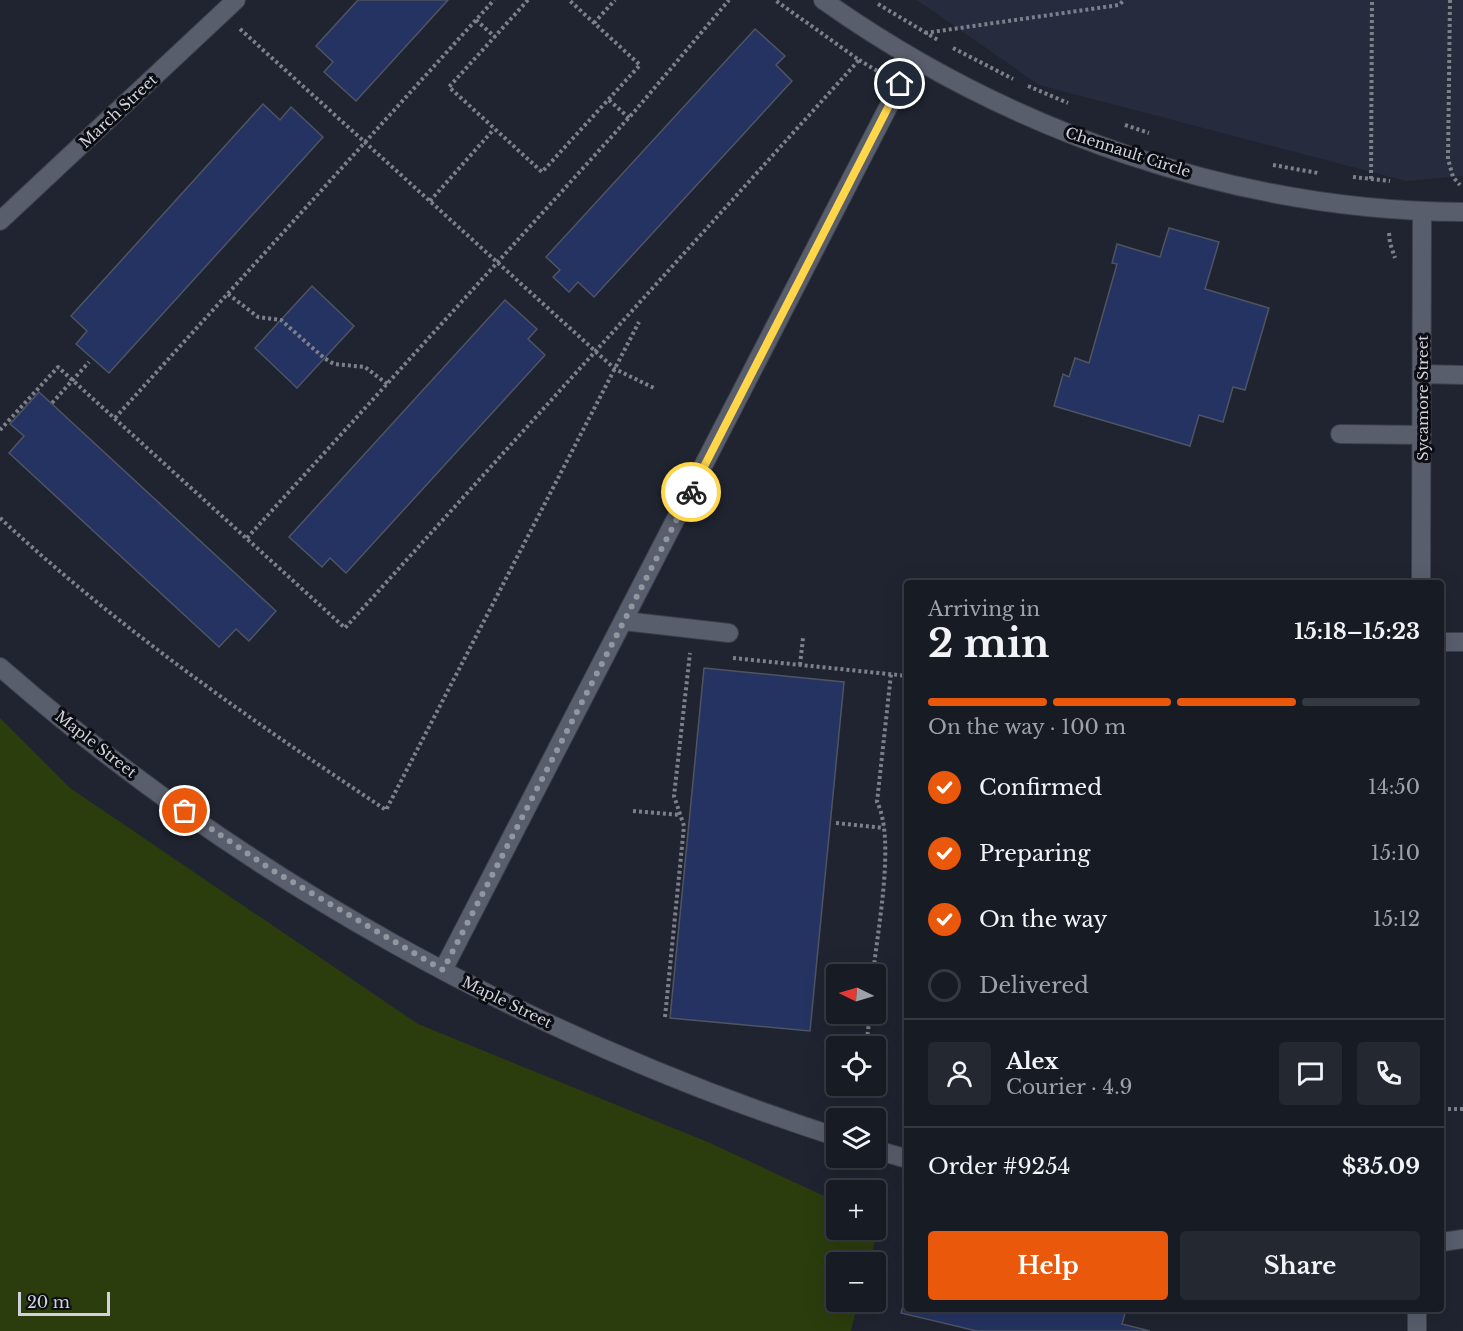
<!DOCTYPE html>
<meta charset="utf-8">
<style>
:root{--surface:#171b24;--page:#242831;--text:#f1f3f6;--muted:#9ea1a6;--line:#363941;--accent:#ea580c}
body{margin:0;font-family:"Libre Baskerville",serif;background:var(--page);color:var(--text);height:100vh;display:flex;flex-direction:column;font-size:22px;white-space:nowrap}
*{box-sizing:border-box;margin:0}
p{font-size:20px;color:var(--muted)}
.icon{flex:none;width:33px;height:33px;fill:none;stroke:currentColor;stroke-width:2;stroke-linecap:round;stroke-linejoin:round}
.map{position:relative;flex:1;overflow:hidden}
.sheet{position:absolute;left:904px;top:580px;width:540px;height:732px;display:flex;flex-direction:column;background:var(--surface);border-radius:6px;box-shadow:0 6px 24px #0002,0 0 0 2px var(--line)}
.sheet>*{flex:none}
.needle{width:39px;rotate:275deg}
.fabs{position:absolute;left:826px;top:964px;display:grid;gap:12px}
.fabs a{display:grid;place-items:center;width:60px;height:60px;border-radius:6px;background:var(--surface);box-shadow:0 6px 24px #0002,0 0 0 2px var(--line);font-size:30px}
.scale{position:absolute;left:18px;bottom:15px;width:92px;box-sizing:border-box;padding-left:6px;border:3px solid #d0d3db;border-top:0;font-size:16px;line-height:21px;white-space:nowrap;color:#d0d3db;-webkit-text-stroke:4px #0b0d13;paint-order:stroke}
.pin{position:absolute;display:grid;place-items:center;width:51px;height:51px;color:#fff;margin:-26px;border:3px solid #fff;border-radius:50%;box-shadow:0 2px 6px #0007}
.courier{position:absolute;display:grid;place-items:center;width:60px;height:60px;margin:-30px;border:4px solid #ffd54a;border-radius:50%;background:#fff;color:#222;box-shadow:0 2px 8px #0007}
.headline em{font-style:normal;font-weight:700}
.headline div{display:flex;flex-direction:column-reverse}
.headline{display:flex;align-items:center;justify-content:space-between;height:102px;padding:0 24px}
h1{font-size:39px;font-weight:700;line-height:45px}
.bar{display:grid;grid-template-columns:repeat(4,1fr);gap:9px 6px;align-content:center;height:72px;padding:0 24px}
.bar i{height:8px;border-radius:4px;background:var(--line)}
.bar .on{background:var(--accent)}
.bar p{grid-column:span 4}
.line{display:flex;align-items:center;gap:15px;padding:0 24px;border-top:2px solid var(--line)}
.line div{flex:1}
.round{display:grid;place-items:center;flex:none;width:63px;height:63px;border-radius:6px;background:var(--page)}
ol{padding:0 24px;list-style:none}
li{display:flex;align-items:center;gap:18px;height:66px}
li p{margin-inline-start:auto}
li .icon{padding:6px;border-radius:50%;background:var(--accent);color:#fff;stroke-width:4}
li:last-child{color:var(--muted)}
li i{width:33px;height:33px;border:3px solid var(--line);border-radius:50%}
.action{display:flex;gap:12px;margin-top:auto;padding:12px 24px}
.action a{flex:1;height:69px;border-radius:6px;background:var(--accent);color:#fff;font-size:24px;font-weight:700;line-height:69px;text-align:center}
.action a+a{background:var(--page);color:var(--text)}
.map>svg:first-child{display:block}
.built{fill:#262c3e}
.green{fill:#2b3d0d}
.building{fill:#253362;stroke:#4e5462;stroke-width:1.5}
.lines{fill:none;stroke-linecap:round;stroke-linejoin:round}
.minor-casing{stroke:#3d404b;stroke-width:20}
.path{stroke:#7c808a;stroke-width:4;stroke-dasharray:3 3;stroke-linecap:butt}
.minor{stroke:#585e6c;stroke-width:18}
.done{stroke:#92969f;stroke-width:6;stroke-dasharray:0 10.8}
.route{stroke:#ffd54a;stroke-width:8}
.labels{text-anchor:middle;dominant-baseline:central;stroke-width:6;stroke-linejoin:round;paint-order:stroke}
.street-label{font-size:15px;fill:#d0d3db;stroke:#0b0d13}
</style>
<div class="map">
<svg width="1463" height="1331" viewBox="0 0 1463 1331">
<rect width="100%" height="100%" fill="#1f2430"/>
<!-- built -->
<path class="built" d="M917,0h546v176l-57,5 -367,-96z"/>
<!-- green -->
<path class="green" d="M0,718l70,70 348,236 292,119 127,59v28h39v-10l4,2 -11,41h-32v39h21l-7,29h-851z"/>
<!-- building -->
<path class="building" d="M358,0h90l-92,101 -32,-29 9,-10 -17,-16z
M755,29l30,27 -9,9 16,16 -198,216 -16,-15 -9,10 -16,-15 7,-7 -14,-13z
M263,104l17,16 11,-13 32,30 -214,236 -33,-29 11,-13 -16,-15z
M1169,228l50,14 -14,47 64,19 -24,82 -12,-3 -10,35 -24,-7 -9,31 -136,-40 9,-32 6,3 6,-19 14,5 28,-99 -5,-1 5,-19 43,13z
M312,286l42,40 -57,62 -42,-40z
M505,300l32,29 -9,10 17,16 -199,218 -16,-15 -8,9 -33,-30z
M39,392l237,219 -27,30 -13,-12 -17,18 -210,-194 15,-17 -14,-12z
M704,668l140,14 -34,349 -140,-13z
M908,1289v21h218l-4,14 28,7h-173l-76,-18z"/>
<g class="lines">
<!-- minor casing -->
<g class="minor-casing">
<path id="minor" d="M823,0c185,131 412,211 640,212
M0,221l236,-221
M1422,374l41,1
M1340,434l82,1
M1421,584l1,-372
M624,621l105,12
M1442,642h21
M0,667c241,211 533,372 837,470
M443,970l470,-911
M876,1150l32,9
M1442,1242l21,-3
M1417,1331v-21"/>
</g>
<!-- path -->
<path class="path" d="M528,0l-79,87 93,85 98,-107 -71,-65
M1450,0l-2,159 5,18 7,8
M878,4l60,36
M476,20l19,17
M594,23l21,-23
M240,29l375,340 41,20
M925,33l194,-28 5,-5
M953,48l60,31
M859,60l20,12
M1028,86l40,17
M609,100l20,18
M1125,125l24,8
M1273,165l45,8
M1353,177l37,4
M1371,179l1,-179
M430,201l64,-72
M1389,233l1,10 5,15
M228,294l30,23 23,3 43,38 10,6 31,3 22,17
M52,403l37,-41
M115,418l379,-418
M0,430l58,-63 287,261 514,-568 -84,-60
M0,518c119,111 251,202 386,292l253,-488
M247,538l387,-426 95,-112
M733,658l175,18
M800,665l3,-27
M633,811l47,4
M836,823l48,5
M873,975c4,-43 23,-136 4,-173l14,-128
M665,1017l19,-191 -10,-30 16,-143
M866,1047l4,-33
M1442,1109h21"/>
<!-- minor -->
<use href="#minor" class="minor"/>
</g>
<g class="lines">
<!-- done -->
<path class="done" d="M185,811l87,59 171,100 248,-478"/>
<!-- route -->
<path class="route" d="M691,492l209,-408"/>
</g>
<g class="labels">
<!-- street labels -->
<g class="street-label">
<text transform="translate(118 111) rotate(-43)">March Street</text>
<text transform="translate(1128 152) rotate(18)">Chennault Circle</text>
<text transform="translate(1422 398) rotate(-90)">Sycamore Street</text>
<text transform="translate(96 744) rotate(38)">Maple Street</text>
<text transform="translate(507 1002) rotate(26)">Maple Street</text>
</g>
</g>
</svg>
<div class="fabs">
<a><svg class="needle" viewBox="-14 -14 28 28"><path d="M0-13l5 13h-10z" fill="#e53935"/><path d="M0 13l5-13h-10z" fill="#9ea1a6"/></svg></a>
<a><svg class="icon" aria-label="locate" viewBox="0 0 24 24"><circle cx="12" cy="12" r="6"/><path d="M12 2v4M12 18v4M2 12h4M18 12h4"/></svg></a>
<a><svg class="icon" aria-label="layers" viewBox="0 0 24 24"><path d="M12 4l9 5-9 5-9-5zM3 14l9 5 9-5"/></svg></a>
<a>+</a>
<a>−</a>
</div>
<div class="scale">20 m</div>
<div class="pin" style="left:185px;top:811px;background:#ea580c"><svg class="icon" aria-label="bag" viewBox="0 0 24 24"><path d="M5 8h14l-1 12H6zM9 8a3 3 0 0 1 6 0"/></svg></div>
<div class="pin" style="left:900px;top:84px;background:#1f2937"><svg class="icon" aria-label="home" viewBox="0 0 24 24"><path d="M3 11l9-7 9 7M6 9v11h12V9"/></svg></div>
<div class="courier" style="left:691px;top:492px"><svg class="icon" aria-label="bike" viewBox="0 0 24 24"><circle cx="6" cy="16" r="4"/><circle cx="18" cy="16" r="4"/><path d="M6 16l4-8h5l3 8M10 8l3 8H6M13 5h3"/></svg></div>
<section class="sheet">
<div class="headline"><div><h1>2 min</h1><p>Arriving in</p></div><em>15:18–15:23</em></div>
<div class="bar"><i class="on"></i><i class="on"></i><i class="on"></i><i></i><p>On the way · 100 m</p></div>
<ol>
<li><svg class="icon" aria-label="check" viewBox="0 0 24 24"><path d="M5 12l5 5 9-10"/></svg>Confirmed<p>14:50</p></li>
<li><svg class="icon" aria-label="check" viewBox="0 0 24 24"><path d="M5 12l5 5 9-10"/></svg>Preparing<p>15:10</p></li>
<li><svg class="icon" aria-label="check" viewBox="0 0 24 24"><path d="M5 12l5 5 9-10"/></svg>On the way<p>15:12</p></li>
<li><i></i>Delivered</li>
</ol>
<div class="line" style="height:108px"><a class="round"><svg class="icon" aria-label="person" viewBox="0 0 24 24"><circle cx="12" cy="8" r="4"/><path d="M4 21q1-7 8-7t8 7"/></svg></a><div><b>Alex</b><p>Courier · 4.9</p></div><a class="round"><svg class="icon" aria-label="chat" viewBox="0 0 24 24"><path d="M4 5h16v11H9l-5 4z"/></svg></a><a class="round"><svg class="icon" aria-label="phone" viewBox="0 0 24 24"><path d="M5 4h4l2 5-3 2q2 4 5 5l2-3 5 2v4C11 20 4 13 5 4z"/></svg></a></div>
<div class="line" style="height:78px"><div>Order #9254</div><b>$35.09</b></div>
<div class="action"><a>Help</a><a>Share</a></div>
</section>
</div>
